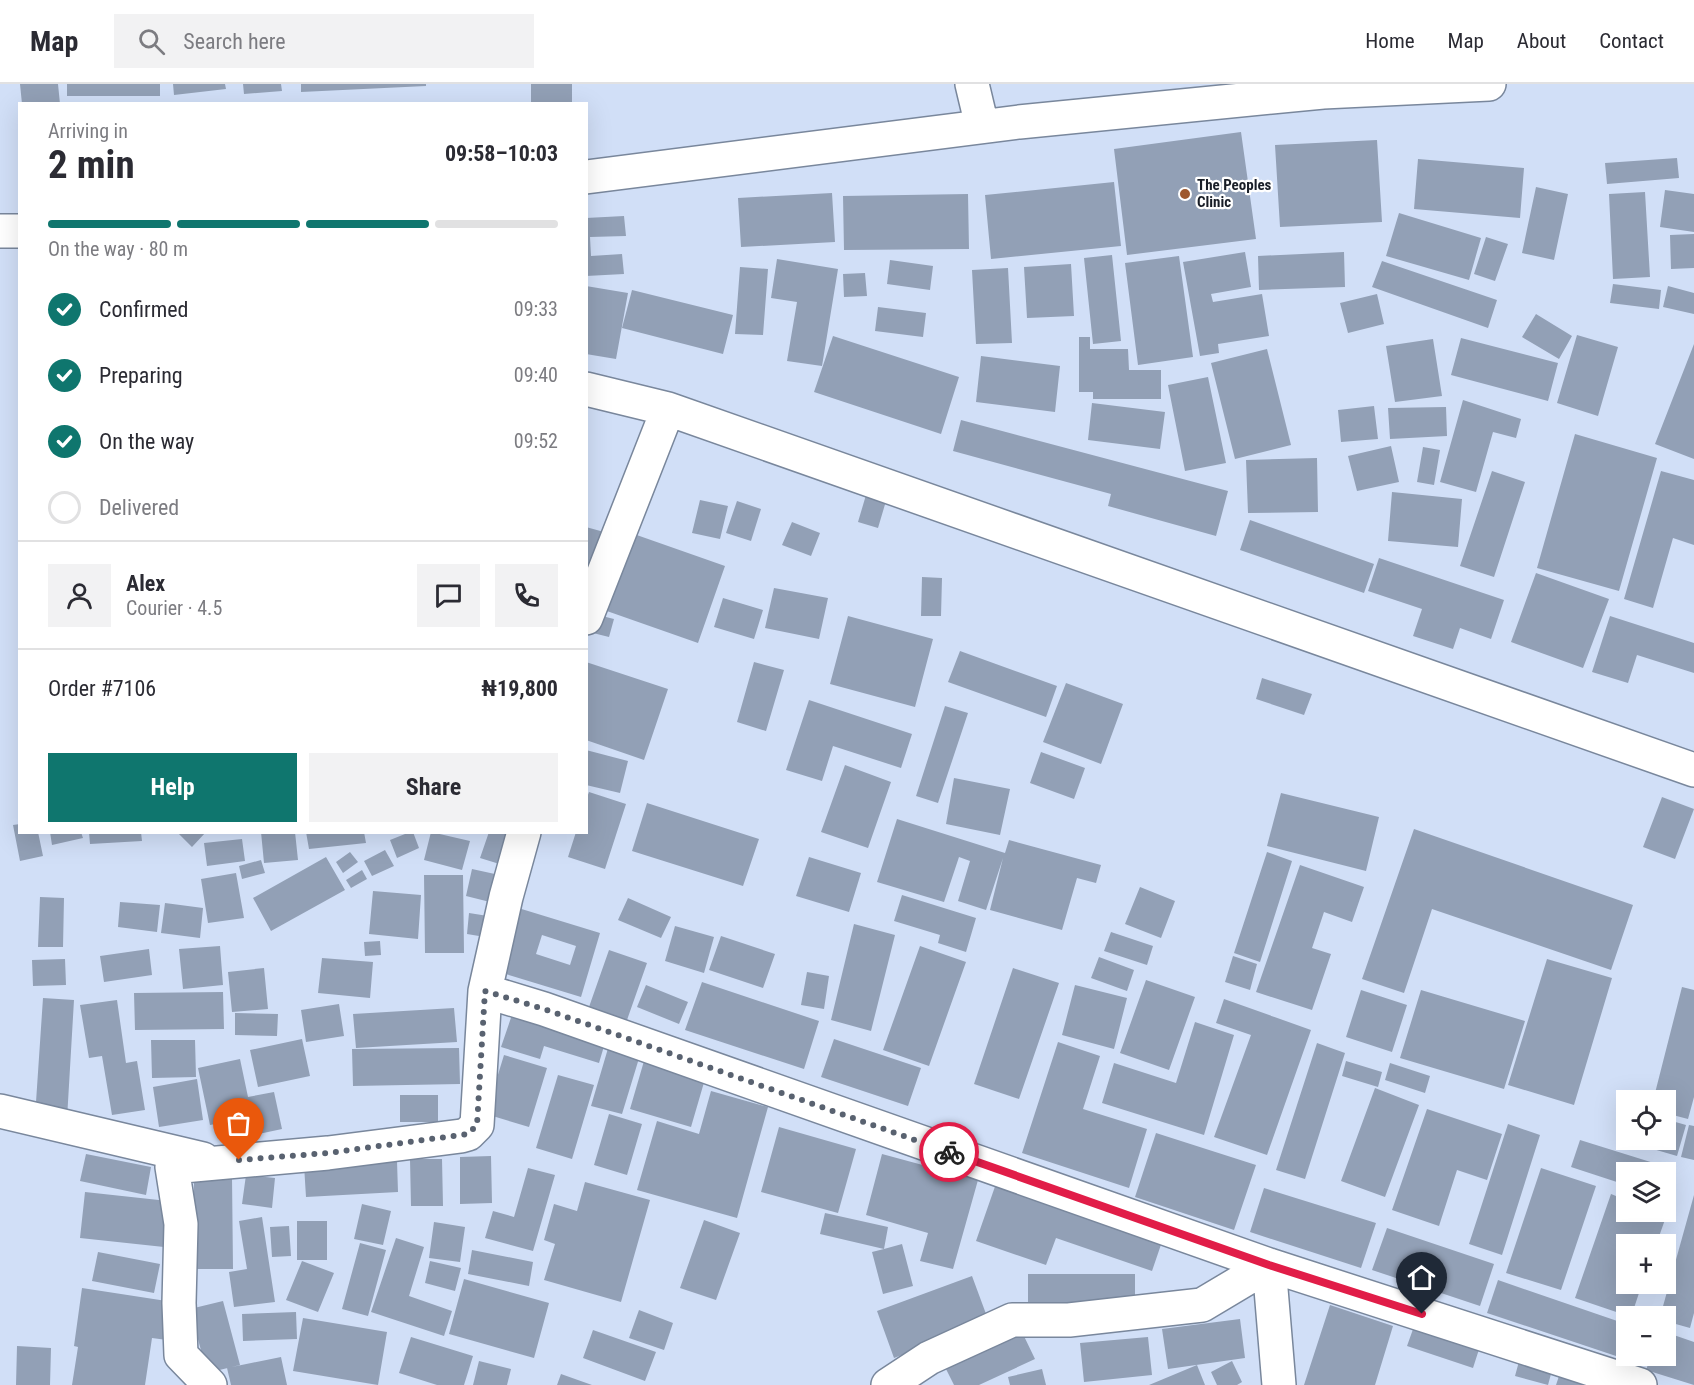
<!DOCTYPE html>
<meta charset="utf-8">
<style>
:root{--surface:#fff;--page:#f2f2f3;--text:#2b2b33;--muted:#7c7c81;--line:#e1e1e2;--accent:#0f766e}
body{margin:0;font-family:"Roboto Condensed",sans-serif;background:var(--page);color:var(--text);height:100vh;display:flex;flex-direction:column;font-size:22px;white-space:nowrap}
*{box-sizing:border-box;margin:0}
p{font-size:20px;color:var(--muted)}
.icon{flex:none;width:33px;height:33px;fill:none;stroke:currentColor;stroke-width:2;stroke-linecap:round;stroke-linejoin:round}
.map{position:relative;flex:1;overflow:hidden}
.sheet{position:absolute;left:18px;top:18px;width:570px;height:732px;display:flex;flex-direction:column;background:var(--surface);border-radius:0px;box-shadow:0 6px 24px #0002}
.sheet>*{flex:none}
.controls{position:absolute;left:1616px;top:1006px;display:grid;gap:12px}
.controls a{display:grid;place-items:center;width:60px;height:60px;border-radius:0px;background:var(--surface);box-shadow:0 6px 24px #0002;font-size:30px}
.pin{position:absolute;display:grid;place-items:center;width:51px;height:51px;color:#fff;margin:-62px -26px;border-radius:50% 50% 50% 0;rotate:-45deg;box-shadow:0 0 6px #0007}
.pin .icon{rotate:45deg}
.courier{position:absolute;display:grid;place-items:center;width:60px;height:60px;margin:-30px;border:4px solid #e11d48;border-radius:50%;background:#fff;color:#222;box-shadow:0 2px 8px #0007}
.head em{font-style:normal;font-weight:700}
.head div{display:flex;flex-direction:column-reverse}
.head{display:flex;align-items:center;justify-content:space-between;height:102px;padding:0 30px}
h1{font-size:39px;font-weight:700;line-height:45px}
.bar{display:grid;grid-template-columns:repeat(4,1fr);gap:9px 6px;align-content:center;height:72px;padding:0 30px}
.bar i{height:8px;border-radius:4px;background:var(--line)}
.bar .selected{background:var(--accent)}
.bar p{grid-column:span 4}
.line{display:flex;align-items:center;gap:15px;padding:0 30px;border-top:2px solid var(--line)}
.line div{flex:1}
.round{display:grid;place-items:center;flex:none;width:63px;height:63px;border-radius:0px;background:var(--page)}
ol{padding:0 30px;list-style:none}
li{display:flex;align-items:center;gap:18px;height:66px}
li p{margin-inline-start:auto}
li .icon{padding:6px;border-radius:50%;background:var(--accent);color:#fff;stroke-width:4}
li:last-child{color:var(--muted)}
li i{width:33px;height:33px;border:3px solid var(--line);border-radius:50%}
.action{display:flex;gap:12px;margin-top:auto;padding:12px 30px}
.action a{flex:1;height:69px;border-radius:0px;background:var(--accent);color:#fff;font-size:24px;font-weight:700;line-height:69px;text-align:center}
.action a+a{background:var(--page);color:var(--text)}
header{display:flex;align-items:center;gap:36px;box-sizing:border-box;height:84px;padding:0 30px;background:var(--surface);border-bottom:2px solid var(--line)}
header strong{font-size:28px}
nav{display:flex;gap:33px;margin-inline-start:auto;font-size:21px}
.search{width:420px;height:54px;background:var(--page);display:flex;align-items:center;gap:15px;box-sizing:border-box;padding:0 21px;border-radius:0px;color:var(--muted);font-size:22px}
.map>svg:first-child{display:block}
.building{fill:#92a0b6;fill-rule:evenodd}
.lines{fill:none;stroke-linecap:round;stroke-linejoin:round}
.minor-casing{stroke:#79879c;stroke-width:36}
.minor{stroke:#fff;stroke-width:33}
.done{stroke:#596270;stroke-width:6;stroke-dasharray:0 10.8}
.route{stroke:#e11d48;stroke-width:8}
.poi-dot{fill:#9e582e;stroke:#fff;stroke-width:2}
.labels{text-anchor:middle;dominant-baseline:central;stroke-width:4.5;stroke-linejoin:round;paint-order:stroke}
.poi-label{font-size:15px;font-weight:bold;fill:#191e27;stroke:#fff;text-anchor:start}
</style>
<header>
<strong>Map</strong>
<div class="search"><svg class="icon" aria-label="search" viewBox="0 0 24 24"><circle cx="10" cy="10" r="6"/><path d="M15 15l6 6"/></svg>Search here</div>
<nav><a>Home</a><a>Map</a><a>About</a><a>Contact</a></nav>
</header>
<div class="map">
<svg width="1694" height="1301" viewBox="0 0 1694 1301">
<rect width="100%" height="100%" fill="#d1dff7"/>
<!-- building -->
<path class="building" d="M20,0h38l2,20h-38z
M67,0h93v12h-93z
M173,0h52l1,5 -52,6z
M243,0h38l1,7 -38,3z
M301,0h125v2l-125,6z
M531,0h41v20h-41z
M1241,48l15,107 -129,16 -13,-106z
M1377,56l5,82 -102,5 -5,-82z
M1677,74l2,20 -72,6 -2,-21z
M1418,75l106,9 -4,50 -106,-9z
M1114,98l7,64 -130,13 -6,-64z
M1536,103l32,7 -14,66 -32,-7z
M1665,106l29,4v38l-34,-5z
M1645,108l5,85 -37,2 -4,-85z
M832,109l3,49 -94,5 -3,-49z
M968,110l1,55 -125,1 -1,-54z
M1399,129l82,25 -12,42 -83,-24z
M624,132l2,20 -36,1 1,19 31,-2 2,20 -38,2v-58z
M1694,150v34l-23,1 -1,-34z
M1486,153l22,7 -13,37 -21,-7z
M1245,168l6,35 -40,7 2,8 49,-8 7,42 -51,8 1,9 -19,3 -17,-94z
M1344,168l1,35 -86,3 -1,-34z
M1112,171l9,86 -28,3 -9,-86z
M1179,172l14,101 -55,8 -13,-102z
M777,175l61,10 -16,97 -35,-5 10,-59 -26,-4z
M890,176l43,6 -3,24 -43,-6z
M1382,177l115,39 -9,28 -116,-41z
M1071,180l3,52 -47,2 -3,-51z
M740,183l28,2 -5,66 -28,-1z
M1008,184l4,75 -36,1 -4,-74z
M865,189l2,23 -23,1 -1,-23z
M1613,200l48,6 -2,19 -49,-6z
M586,202l42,7 -12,66 -30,-5z
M1668,202l26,7v21l-31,-7z
M632,206l101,25 -10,39 -101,-26z
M1377,210l7,30 -36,9 -8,-30z
M878,223l48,6 -3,24 -48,-6z
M1536,230l36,22 -13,23 -37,-22z
M1577,251l41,12 -20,69 -41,-13z
M833,252l126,41 -18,57 -127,-42z
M1079,253h11v12h38l1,21h32v29h-68v-7h-14z
M1461,254l97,25 -10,38 -97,-26z
M1433,255l9,57 -47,6 -9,-56z
M1694,260v115l-39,-15z
M1267,265l24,96 -56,14 -24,-96z
M981,272l79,10 -5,46 -79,-10z
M1208,293l18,86 -41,8 -17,-86z
M1463,316l58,19 -5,19 -23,-6 -17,60 -36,-10z
M1092,319l73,9 -5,37 -72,-9z
M1374,322l4,33 -37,3 -3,-32z
M1446,323l1,29 -57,3 -2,-31z
M961,336l267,71 -12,45 -108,-30 3,-12 -158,-43z
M1575,350l82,24 -38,133 -82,-23z
M1391,362l8,36 -42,9 -9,-35z
M1423,363l17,3 -6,35 -17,-3z
M1317,374l1,54 -70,1 -2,-53z
M1492,387l33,11 -31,95 -34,-11z
M1661,387l33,9v65l-21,-7 -20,70 -29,-9z
M1392,408l70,7 -4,48 -70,-6z
M866,411l20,6 -8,27 -20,-6z
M700,416l28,6 -8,33 -28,-6z
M737,417l24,8 -10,32 -25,-8z
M1250,436l124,44 -10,29 -124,-43z
M792,438l28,11 -9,23 -29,-11z
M586,443l18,5 -18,50z
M631,449l94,33 -27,77 -94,-33z
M1379,474l125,42 -13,39 -31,-11 -7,21 -40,-13 9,-27 -54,-18z
M1536,489l73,26 -26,69 -72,-26z
M922,493l20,1 -1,38h-20z
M774,504l54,10 -9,41 -54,-11z
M723,514l40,12 -9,29 -40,-12z
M594,530l20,5 -5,18 -20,-5z
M848,532l85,23 -18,68 -85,-23z
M1610,532l84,27v30l-57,-18 -9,28 -36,-11z
M960,567l97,35 -11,31 -98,-35z
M586,578l82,27 -24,71 -58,-20z
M754,578l30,8 -18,61 -29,-9z
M1262,594l50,16 -8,21 -48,-16z
M1066,599l57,21 -22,60 -58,-22z
M809,616l103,34 -11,34 -68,-22 -11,35 -36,-11z
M945,622l23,7 -30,90 -22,-7z
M586,666l42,11 -8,32 -34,-8z
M1041,668l44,16 -11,31 -44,-16z
M845,681l46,17 -23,66 -47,-16z
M954,694l56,11 -10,46 -54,-11z
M589,708l37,12 -21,65 -37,-12 8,-25h10v-32z
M1281,709l98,24 -13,54 -99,-25z
M1662,713l32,12 -19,50 -32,-12z
M647,719l112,36 -16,47 -111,-35z
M897,735l108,34 4,-13 92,25 -5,18 -19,-5 -15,52 -72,-20 13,-52 -17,52 -28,-9 12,-40 -11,-4 -15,45 -67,-20z
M20,740v8h18l5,24 -23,5 -7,-36z
M1414,745l219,76 -22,65 -179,-61 -28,84 -42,-14z
M50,748h31l2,6 -31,7z
M89,748h52l1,9 -52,3z
M177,748h29l-14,15z
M261,748h34l3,28 -34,3z
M306,748h58l2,11 -57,6z
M410,748h3l6,16 -22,10 -7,-18z
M431,748l39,9 -8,29 -38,-10z
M489,748h28l-11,34 -26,-8z
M242,755l3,22 -38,5 -3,-23z
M385,766l9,16 -22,10 -8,-15z
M350,768l8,10 -15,11 -7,-11z
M1267,768l25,9 -32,101 -26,-9z
M326,773l19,33 -74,41 -18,-33z
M809,773l52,16 -12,39 -53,-16z
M261,776l4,13 -23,6 -3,-13z
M1300,781l64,22 -12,35 -28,-10 -12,36 19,6 -19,56 -56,-18z
M472,785l32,7 -6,28 -32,-8z
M362,786l5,9 -16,9 -5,-8z
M236,789l8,45 -36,5 -7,-44z
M424,791h39l1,78h-39z
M1140,803l35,14 -14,37 -36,-14z
M373,807l48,4 -3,44 -49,-5z
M902,811l74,23 -10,34 -28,-9 2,-8 -46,-14z
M40,813l24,1 -1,49h-25z
M628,814l43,19 -10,21 -43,-18z
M120,818l40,3 -3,27 -39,-5z
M165,819l38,5 -3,30 -39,-5z
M515,823l85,26 -19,64 -85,-26zM542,851l34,11 -6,19 -34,-11z
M469,829l19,3 -3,21 -18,-3z
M854,840l41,11 -24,96 -40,-11z
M675,842l39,11 -10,36 -39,-12z
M1111,848l42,14 -6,19 -43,-14z
M721,852l54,18 -12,34 -54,-18z
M380,857l1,14 -16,1 -1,-14z
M220,862l3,39 -40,4 -4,-40z
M920,862l46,16 -37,104 -46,-16z
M149,865l3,26 -48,7 -4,-26z
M609,866l38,13 -20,57 -38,-13z
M1233,872l24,8 -7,26 -25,-8z
M1099,873l35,13 -7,21 -36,-13z
M322,874l51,4 -3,36 -52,-5z
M65,875l1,26 -33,1 -1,-26z
M1547,875l65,19 -38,127 -66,-20z
M264,884l4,41 -36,3 -4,-40z
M1013,884l46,15 -40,116 -45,-15z
M807,888l22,4 -5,33 -23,-4z
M1146,896l49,17 -26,73 -49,-17z
M702,898l117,39 -15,48 -119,-39z
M646,901l42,17 -9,22 -42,-17z
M1075,901l52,13 -13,51 -52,-14z
M1682,903l12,3v107l-6,22 -23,-6v-12h-12z
M1361,906l46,15 -15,47 -46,-15z
M1421,906l104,31 -21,68 -104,-31z
M223,908l1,37 -89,1 -1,-37z
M43,914l31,2 -7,119 -32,-2z
M1224,915l87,31 -44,125 -53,-18 37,-102 -35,-12z
M117,916l9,63 11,-2 8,49 -33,5 -10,-59 -13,2 -9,-53z
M339,920l5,32 -38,6 -5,-32z
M515,922l92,30 -8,27 -55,-17 -4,13 -39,-12z
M454,924l3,34 -101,6 -3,-34z
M235,929l43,1 -1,22 -42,-1z
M1195,938l39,13 -30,100 -102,-32 12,-40 62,20z
M302,955l8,37 -52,11 -8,-37z
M834,955l87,29 -13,38 -87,-29z
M151,956h44l1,37 -44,1z
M1058,958l42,14 -17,53 64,20 -18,59 -107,-35z
M1317,959l28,10 -40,126 -29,-9z
M609,961l31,10 -18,59 -31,-8z
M459,964l1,36 -107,2 -1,-37z
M504,971l43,13 -18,59 -43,-13z
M240,975l8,38 26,-5 8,37 -38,8 -4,-18 -30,6 -12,-57z
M644,977l61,18 -14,48 -61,-18z
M1346,977l36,11 -4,15 -36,-11z
M1390,979l40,13 -5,17 -40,-13z
M558,991l36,10 -22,74 -36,-11z
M197,995l6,41 -44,7 -6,-40z
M1375,1004l44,17 -34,92 -44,-16z
M711,1007l57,16 -31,111 -100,-28 20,-69 42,13z
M400,1011h38v27h-38z
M1427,1025l75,25 -15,46 -30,-10 -18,56 -47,-16z
M609,1030l33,10 -15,51 -33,-10z
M1665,1035l21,6 -9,31 -48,-14 1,-2h35z
M1508,1040l32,11 -38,120 -33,-11z
M1689,1041l5,1v34l-13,-3z
M779,1043l77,22 -18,64 -77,-21z
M1156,1049l100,32 -22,65 -99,-33z
M1580,1056l93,29 -8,23v-19h-39v12l-55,-18z
M86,1070l65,13 -5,28 -66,-14z
M882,1070l96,26 -25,89 -33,-8 8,-28 -62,-18z
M491,1072l1,47 -32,1v-47z
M410,1075h32l1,47h-32z
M397,1077l1,31 -92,5 -2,-32z
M528,1084l27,7 -22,76 -48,-13 8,-27 21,6z
M1541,1084l55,18 -35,104 -55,-17z
M246,1091l29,3 -3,30 -30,-4z
M999,1091l167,55 -14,41 -96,-33 -10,27 -70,-24z
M194,1093h38l1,92h-39z
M585,1098l65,18 -29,102 -77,-22 11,-36 -11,-4 10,-36 23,7z
M1264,1104l112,35 -15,45 -111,-36z
M85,1108l83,9 -4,46 -84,-9z
M1611,1110l15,6v12h34l7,2 -11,31h-30v39h16l-11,33 -56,-19z
M1694,1111v118l-4,15 -25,-7v-4h-5z
M362,1120l29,7 -8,34 -29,-6z
M825,1129l63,14 -4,22 18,-5 11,42 -30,8 -11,-42 12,-3 -64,-15z
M262,1133l13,85 -41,5 -5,-35 18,-3 -8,-48z
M704,1136l36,13 -24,67 -36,-12z
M297,1137h30v39h-30z
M434,1138l31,5 -5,35 -31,-4z
M289,1142l2,30 -19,1 -2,-30z
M1387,1144l107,36 -14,42 -108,-36z
M396,1154l28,9 -15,49 43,15 -8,25 -73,-24z
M360,1159l26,7 -18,66 -26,-7z
M472,1166l61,12 -4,24 -61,-12z
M98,1168l62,12 -6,29 -62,-12z
M302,1177l32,12 -16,39 -32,-12z
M430,1177l31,7 -6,23 -30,-8z
M1028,1190h107v38h-107z
M972,1192l17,46 -95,36 -17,-47z
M464,1195l85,24 -15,55 -85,-24z
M1498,1196l128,44v12l-7,21 -132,-44z
M82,1204l91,14 -6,38 -15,-2 -7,47h-73l6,-38 -4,-1z
M223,1217l17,64 -33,8 -17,-64z
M1330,1221l63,21 -18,59h-71z
M639,1226l34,13 -9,27 -35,-12z
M296,1228l1,27 -54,2 -1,-27z
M303,1234l84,14 -9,53 -85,-14z
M1417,1234l65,22 -9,28 -66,-22z
M1240,1235l5,39 -77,11 -6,-40z
M593,1246l63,22 -11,29 -62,-23z
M1022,1248l13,27 -56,26h-25l-9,-18z
M1665,1248l29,10v43l-48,-15 5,-14h14z
M411,1253l62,19 -9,29h-27l-38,-12z
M1148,1253l4,38 -68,7 -4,-39z
M17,1262l34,2 -1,37h-34z
M1521,1270l33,9 -6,22 -33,-9z
M281,1273l6,28h-56l-4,-17z
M479,1277l32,8 -4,16h-34z
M1232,1277l10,21 -5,3h-20l-6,-13z
M1197,1281l8,20h-56z
M1042,1285l4,16h-36l-2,-8z
M1560,1289l34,12h-38z
M561,1290l31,11h-35z"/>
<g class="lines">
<!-- minor casing -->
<g class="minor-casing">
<path id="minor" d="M972,0l10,42
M586,93l433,-55 304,-30 166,-8
M0,147h20
M586,305l82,20 1026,361
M586,534l82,-209
M485,907l59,18 725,256 371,120
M0,1027l203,48
M1269,1181l10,120
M210,1301l-29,-30 -2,-52 2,-79 -9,-57 156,-14 133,-17 7,-2 9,-9 8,-134 21,-94 18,-65
M888,1301l41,-27 83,-38h57l133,-15 67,-40"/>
</g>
<!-- minor -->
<use href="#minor" class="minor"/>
</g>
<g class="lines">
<!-- done -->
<path class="done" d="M239,1076l89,-7 140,-19 9,-9 8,-134 59,18 405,143"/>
<!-- route -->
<path class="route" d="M949,1068l320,113 153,49"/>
</g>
<!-- markers -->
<circle class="poi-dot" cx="1185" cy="110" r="6"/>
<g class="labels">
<!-- poi labels -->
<g class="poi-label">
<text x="1197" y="101">The Peoples<tspan x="1197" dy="17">Clinic</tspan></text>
</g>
</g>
</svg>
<div class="controls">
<a><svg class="icon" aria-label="locate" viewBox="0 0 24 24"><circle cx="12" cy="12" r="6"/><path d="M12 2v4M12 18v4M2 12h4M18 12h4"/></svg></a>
<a><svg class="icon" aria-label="layers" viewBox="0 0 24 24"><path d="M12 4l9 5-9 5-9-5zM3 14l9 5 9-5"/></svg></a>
<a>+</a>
<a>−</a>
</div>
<div class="pin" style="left:239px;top:1076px;background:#ea580c"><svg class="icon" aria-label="bag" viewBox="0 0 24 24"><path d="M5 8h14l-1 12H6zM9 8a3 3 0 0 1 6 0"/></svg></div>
<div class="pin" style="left:1422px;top:1230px;background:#1f2937"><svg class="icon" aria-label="home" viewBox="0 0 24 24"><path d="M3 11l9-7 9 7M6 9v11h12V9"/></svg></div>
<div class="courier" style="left:949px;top:1068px"><svg class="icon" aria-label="bike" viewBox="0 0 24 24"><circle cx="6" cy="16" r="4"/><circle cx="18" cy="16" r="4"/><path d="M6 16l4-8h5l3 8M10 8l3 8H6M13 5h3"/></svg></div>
<section class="sheet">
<div class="head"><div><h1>2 min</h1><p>Arriving in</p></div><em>09:58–10:03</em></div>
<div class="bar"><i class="selected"></i><i class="selected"></i><i class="selected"></i><i></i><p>On the way · 80 m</p></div>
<ol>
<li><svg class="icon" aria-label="check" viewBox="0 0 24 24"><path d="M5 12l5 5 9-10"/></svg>Confirmed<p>09:33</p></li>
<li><svg class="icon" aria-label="check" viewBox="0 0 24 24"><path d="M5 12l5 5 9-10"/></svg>Preparing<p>09:40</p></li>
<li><svg class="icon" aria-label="check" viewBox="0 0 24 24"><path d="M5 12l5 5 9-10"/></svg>On the way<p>09:52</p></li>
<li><i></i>Delivered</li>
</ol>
<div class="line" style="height:108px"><a class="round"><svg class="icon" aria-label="person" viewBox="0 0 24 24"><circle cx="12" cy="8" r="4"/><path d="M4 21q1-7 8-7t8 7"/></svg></a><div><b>Alex</b><p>Courier · 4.5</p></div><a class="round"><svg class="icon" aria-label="chat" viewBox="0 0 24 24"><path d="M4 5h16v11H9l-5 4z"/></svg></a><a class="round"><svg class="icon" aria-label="phone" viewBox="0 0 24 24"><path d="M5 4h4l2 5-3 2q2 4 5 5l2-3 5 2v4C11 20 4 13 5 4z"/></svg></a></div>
<div class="line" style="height:78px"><div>Order #7106</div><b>₦19,800</b></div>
<div class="action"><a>Help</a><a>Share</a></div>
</section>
</div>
